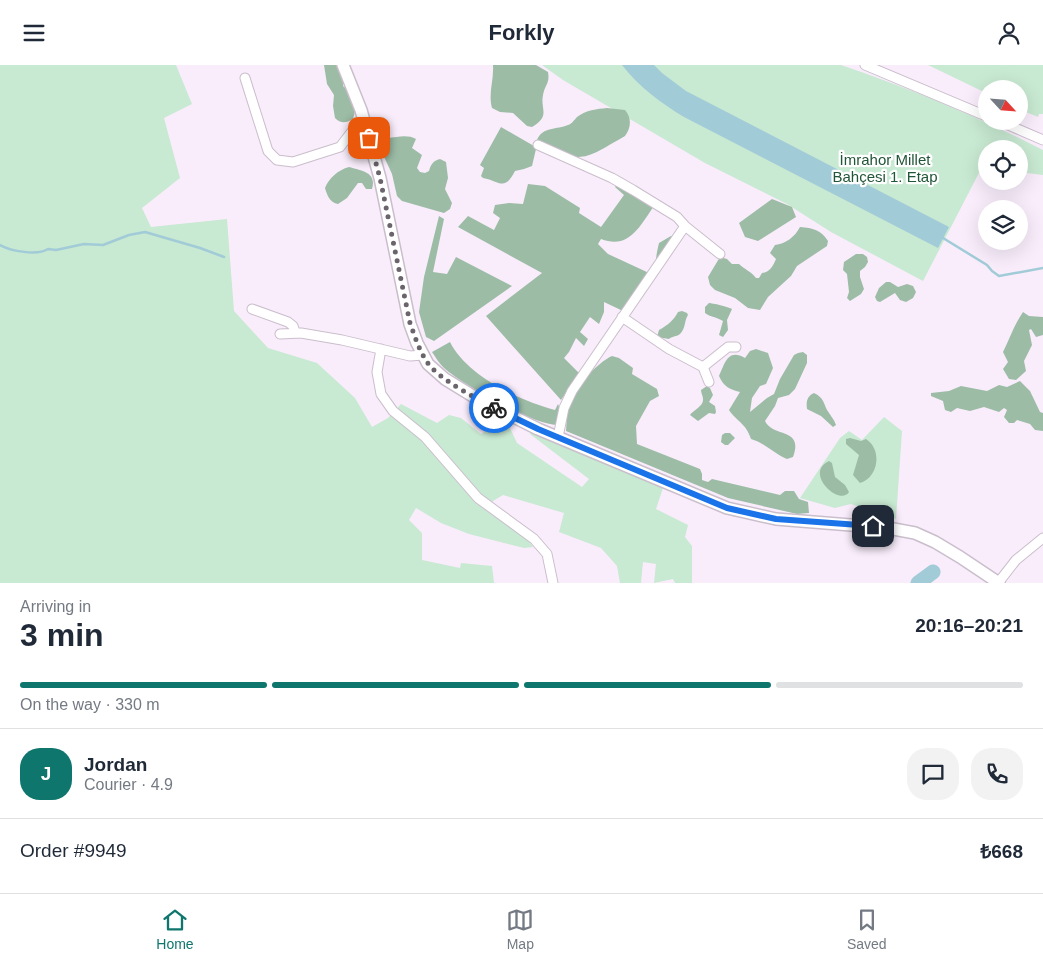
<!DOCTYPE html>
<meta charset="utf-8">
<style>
:root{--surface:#fff;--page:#f2f2f3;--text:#1f2937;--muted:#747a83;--line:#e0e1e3;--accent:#0f766e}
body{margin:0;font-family:Helvetica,sans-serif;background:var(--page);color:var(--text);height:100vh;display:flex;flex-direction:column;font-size:19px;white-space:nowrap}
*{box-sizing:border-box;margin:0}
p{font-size:16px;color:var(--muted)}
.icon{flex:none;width:28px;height:28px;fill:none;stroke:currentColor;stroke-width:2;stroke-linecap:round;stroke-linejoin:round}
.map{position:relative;height:518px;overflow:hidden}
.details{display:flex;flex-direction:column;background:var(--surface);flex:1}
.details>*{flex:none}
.needle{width:32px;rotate:116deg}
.fabs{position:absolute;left:978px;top:15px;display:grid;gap:10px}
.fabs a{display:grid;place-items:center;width:50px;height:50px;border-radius:50%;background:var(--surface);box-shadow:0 5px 20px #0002;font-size:25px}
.pin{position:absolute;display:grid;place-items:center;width:42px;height:42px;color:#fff;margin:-21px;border-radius:10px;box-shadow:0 2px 8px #0006}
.courier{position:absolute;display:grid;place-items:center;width:50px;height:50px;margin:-25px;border:4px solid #1a73e8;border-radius:50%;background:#fff;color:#222;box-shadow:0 1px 6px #0007}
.summary em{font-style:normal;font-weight:800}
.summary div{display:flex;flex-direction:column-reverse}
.summary{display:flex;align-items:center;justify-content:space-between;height:85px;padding:0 20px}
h1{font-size:32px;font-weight:800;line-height:38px}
.bar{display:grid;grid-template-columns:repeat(4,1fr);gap:8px 5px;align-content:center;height:60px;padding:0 20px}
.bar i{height:6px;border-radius:4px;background:var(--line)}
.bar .current{background:var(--accent)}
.bar p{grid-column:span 4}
.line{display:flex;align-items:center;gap:12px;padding:0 20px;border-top:1px solid var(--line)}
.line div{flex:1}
.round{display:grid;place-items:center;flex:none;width:52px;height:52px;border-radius:20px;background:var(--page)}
header{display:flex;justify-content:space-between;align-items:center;height:65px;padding:0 20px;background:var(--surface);font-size:22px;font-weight:800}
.tabs{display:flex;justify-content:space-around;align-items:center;height:70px;border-top:1px solid var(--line);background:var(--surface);font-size:14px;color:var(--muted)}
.tabs a{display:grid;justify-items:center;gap:2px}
.tabs .current{color:var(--accent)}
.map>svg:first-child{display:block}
.green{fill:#c8e9d2}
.forest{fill:#9cbca6}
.water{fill:#a2cbd8}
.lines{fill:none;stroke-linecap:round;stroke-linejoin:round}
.stream{stroke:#a2cbd8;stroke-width:2.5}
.river{stroke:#a2cbd8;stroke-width:15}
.minor-casing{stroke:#cabecc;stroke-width:11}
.tertiary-casing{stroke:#cabecc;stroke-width:14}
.minor{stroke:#fff;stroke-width:9}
.tertiary{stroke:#fff;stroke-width:11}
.done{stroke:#6b646c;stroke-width:5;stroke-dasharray:0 9}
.route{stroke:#1a73e8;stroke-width:6}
.labels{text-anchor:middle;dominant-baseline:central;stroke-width:4.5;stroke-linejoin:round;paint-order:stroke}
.park-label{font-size:15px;fill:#215537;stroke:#fff}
</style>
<header><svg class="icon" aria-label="menu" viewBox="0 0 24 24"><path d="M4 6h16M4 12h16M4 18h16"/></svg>Forkly<svg class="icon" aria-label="person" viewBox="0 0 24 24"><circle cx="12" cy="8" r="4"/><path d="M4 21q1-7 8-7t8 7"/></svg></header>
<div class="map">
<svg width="1043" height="518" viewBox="0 0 1043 518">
<rect width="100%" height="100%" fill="#f9edfb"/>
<!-- green -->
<path class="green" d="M0,0h176l16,39 -28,14 16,60 -38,30 9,19 76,-8 7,92 34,37 49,15 38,35 17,29 16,-9 13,-14 36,19 12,-8 12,3 20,16 11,-7 18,1 7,15 65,44 7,-8 -59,-45 1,-4 133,55 -8,24 32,16 -3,12 7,9v37h-17l-2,-4 -19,4 2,-19 -13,-2 -2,21h-21l-3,-17 -16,-18 -42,-16 5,-19 -61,-18 -10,6 -6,10 40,28 6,8 -9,1 -55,-14 -28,-11 -25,-15 -7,12 13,13v27l38,8 1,-5 31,3 2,17h-494z
M542,0h299c69,23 137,52 202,85v25l-24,-3v-23h-33v10l-5,10 -58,112 -92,-49 -44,-28 -82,-41 -142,-83z
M928,0h115v49h-4l-1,3 -19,-8v-20h-33v4z
M884,352l18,14 -6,88 -45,-15 -16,4 -35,-10 40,-60 9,-7 13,9z"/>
<!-- forest -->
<path class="forest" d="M324,0h17l3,9 -1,12 7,6 6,16 -3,11c-7,4 -12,5 -18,-1l-2,-12 1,-11 -7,-11z
M493,0h43l12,7c2,12 -3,12 -5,23 -3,15 8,20 -11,32l-5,-1 -14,-13 -13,-1 -8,-4c-4,-15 2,-27 1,-43z
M607,43l18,2c7,8 6,18 0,26 -42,24 -44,30 -88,4 6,-14 20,-10 31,-15 4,-1 6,-5 9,-8 9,-7 20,-8 30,-9z
M501,62l33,19 2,3 -4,17 -8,3 -9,2c-11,21 -15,10 -32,7l-2,-2 3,-8 -4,-3z
M381,63l3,2 1,5 3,3c9,-1 20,-4 28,1l-4,9 10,7 -5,13 3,4 5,1 4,-2c2,-7 4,-10 11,-12l6,3 2,16 -3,11 7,14 -2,6 -6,4 -42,-12 -5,-5 -5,-22 -12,-26v-7l-4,-5 1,-5z
M349,102c13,4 28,5 23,22h-6l-4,-6h-4l-11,15 -9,6c-8,-1 -11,-9 -13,-16 4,-10 13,-18 24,-21z
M528,119l17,2 35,22 -1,5 22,14 23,-32 -9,-8 2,-3 37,22c-14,20 -25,44 -53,33l-3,5 10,10 41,19 -26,38 -19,-9v10l-5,12 -9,-7 -10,15 8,7 -4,7 -8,-8 -7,14 -5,6 15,15 -18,27 -75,-84 56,-43 -84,-46 10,-11 26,14 6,-12 -7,-5 2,-8 14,-2 14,1z
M772,134l20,8 4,10 -38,24 -13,-4 -6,-14z
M439,151l5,3 -11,53 14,2 9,-17 56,29 -78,55 -8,-4 -7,-25 5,-35z
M800,162c13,1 21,3 28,14l-1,5 -30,20 -6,10 -23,21 -8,13 -12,-2 -13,-10 -20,-8 -5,-5 -2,-8 12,-20 7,2 5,5h7c5,5 13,8 17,14h3l3,-5c8,-1 11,-7 14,-14l-6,-6 5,-8c10,-1 20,-8 25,-18z
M671,171h4l3,4c-1,11 -14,18 -22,24 -1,-3 2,-17 3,-21z
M856,189h7l4,3 1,5 -3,5 -5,4v6l4,12 -3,5 -11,7 -3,-3 2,-6 -2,-18 -4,-4 1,-8z
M886,217h4l8,5 9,-3 6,2 3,6 -3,6 -7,4 -6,-2 -5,-7 -15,9 -3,-1 -2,-4 4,-9z
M709,238c3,0 20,4 23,6l-5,11 1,10 -5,7 -4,-2 4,-14c-6,-4 -13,-4 -18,-8v-6z
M682,246l5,2 1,2c-4,6 -2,13 -8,19 -4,3 -8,2 -11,5l-12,-2 2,-7c9,-5 14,-9 19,-18z
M1023,247l6,4 14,1v18l-7,2 -5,-8 -2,1 3,15 -8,16 2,10 -10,9 -7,-1 -6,-10 5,-7 -5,-10c7,-14 11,-27 20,-40z
M450,277c17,34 70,59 105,68l3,-6 2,5 -3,16c-24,0 -95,-41 -113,-57 -5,-5 -8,-10 -12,-16z
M756,284l12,4 5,15 -7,16 -6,2 -8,12 -2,14 17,-14 7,-4 6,-15 14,-24 4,-2 5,-1 4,3v8l-12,26 -6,6 -11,3 -3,8 -10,15c8,17 39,6 28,36l-6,2c-13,-5 -22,-16 -36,-20 -5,-16 -14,-17 -22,-29l11,-18c-11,-3 -16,-5 -21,-16 6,-13 9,-28 26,-18l5,-7z
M612,291l7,2 14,10 -1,6 25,15 2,7 -9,5 -14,25 1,18 63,25 2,5v6l6,2 4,-3 68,16 5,-4h9l5,8 9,3 1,11 -12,1 -69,-16 -162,-67c1,-9 0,-20 3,-28 4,-14 29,-41 43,-47z
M1020,316l10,10 10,21 3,1v18l-8,-1 -5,-6 -13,-4 -3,3h-5l-5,-6 3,-7 -3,-2 -5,4 -15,-5 -14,4 -13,-3 -6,4 -6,-2 -2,-9 -12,-5v-3l18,-2 12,-5 26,5 12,-6 8,2z
M707,321l3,2 3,7 -4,7 6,4 1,6 -1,2 -6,-1 -11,8 -8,-6c3,-5 14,-9 13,-16 0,-3 -2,-6 -2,-9z
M814,328c10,5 9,9 13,17 3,5 7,9 9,15l-3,2 -12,-11 -14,-7c-1,-7 0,-13 7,-16z
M725,368h5l5,5 -7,7h-3l-4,-3 1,-7z
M850,373l11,3 5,-2c17,11 12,39 -6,44l-7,-8 6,-20 -13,-11v-5z
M829,396l3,2 3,14 10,8 4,7c-9,15 -46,-19 -20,-31z"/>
<!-- water -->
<path class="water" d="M622,0h32l8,8 24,18 263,136 -11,21 -254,-131c-23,-14 -45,-30 -62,-52z"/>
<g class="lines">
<!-- stream -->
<path class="stream" d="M943,173l44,27 5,6 7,5 44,-8
M0,180c11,6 37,11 48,4l8,1 28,-6 19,1 26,-10 16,-3 55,16 24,9"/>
<!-- river -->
<path class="river" d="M918,518l15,-11"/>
<!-- minor casing -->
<g class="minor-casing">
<path id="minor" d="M865,0l121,51
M245,13l23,73 9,9 16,2 47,-15 13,-17 12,-5
M999,56l44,19
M538,80l74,33 21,12 44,27 8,9 35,28
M252,244l36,13 5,4 2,6
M622,252l47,32 34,18
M280,269l21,-1 41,7 68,16 13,-1
M381,284l-4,23 4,22 12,17 32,26 53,61 56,41 13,15 6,29
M709,317l-6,-15 25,-20h8
M558,372l6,-29 8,-17 113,-165
M998,518l18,-23 27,-22"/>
</g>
<!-- tertiary casing -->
<g class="tertiary-casing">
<path id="tertiary" d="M343,0l18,45 19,68 30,146 7,19 11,21 17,15 31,19 62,31 189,79 49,11 112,9 27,5 20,9 25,15 39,26"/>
</g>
<!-- minor -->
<use href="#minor" class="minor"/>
<!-- tertiary -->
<use href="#tertiary" class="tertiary"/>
</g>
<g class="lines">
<!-- done -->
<path class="done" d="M369,73l11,40 30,145c5,14 9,27 17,39 11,17 49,36 67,46"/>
<!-- route -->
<path class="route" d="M494,343l44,21 189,79 49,11 97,7"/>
</g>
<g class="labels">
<!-- park labels -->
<g class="park-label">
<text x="885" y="94">İmrahor Millet<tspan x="885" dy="17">Bahçesi 1. Etap</tspan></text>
</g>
</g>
</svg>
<div class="fabs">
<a><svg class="needle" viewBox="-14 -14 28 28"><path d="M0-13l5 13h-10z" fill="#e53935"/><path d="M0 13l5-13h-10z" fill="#747a83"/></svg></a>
<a><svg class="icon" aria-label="locate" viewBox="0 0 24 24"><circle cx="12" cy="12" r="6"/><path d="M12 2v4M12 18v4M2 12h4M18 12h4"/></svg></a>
<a><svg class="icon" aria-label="layers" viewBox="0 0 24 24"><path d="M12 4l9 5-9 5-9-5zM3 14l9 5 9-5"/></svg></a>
</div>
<div class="pin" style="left:369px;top:73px;background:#ea580c"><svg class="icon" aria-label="bag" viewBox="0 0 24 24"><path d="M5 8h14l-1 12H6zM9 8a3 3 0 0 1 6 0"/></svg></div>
<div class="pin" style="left:873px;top:461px;background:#1f2937"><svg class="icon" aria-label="home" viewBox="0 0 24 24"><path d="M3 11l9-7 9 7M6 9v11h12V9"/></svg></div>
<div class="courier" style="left:494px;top:343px"><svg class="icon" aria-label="bike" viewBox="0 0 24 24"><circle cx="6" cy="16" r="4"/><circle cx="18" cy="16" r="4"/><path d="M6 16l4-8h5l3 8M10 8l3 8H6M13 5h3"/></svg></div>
</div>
<section class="details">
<div class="summary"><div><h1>3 min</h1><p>Arriving in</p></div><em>20:16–20:21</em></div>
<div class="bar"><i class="current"></i><i class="current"></i><i class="current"></i><i></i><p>On the way · 330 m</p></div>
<div class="line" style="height:90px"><b class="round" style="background:var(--accent);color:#fff">J</b><div><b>Jordan</b><p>Courier · 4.9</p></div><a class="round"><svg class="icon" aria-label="chat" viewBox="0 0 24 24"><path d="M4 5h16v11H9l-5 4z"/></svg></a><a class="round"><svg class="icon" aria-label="phone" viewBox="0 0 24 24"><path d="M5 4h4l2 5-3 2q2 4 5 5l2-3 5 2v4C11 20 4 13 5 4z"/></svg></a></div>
<div class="line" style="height:65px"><div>Order #9949</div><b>₺668</b></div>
</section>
<nav class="tabs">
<a class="current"><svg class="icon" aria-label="home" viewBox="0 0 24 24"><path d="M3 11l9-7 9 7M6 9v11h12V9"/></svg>Home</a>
<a><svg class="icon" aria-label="map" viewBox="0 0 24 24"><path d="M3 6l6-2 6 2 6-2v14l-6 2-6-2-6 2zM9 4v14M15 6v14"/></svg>Map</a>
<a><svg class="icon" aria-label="saved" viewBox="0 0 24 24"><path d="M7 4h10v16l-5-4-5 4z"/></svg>Saved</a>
</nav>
